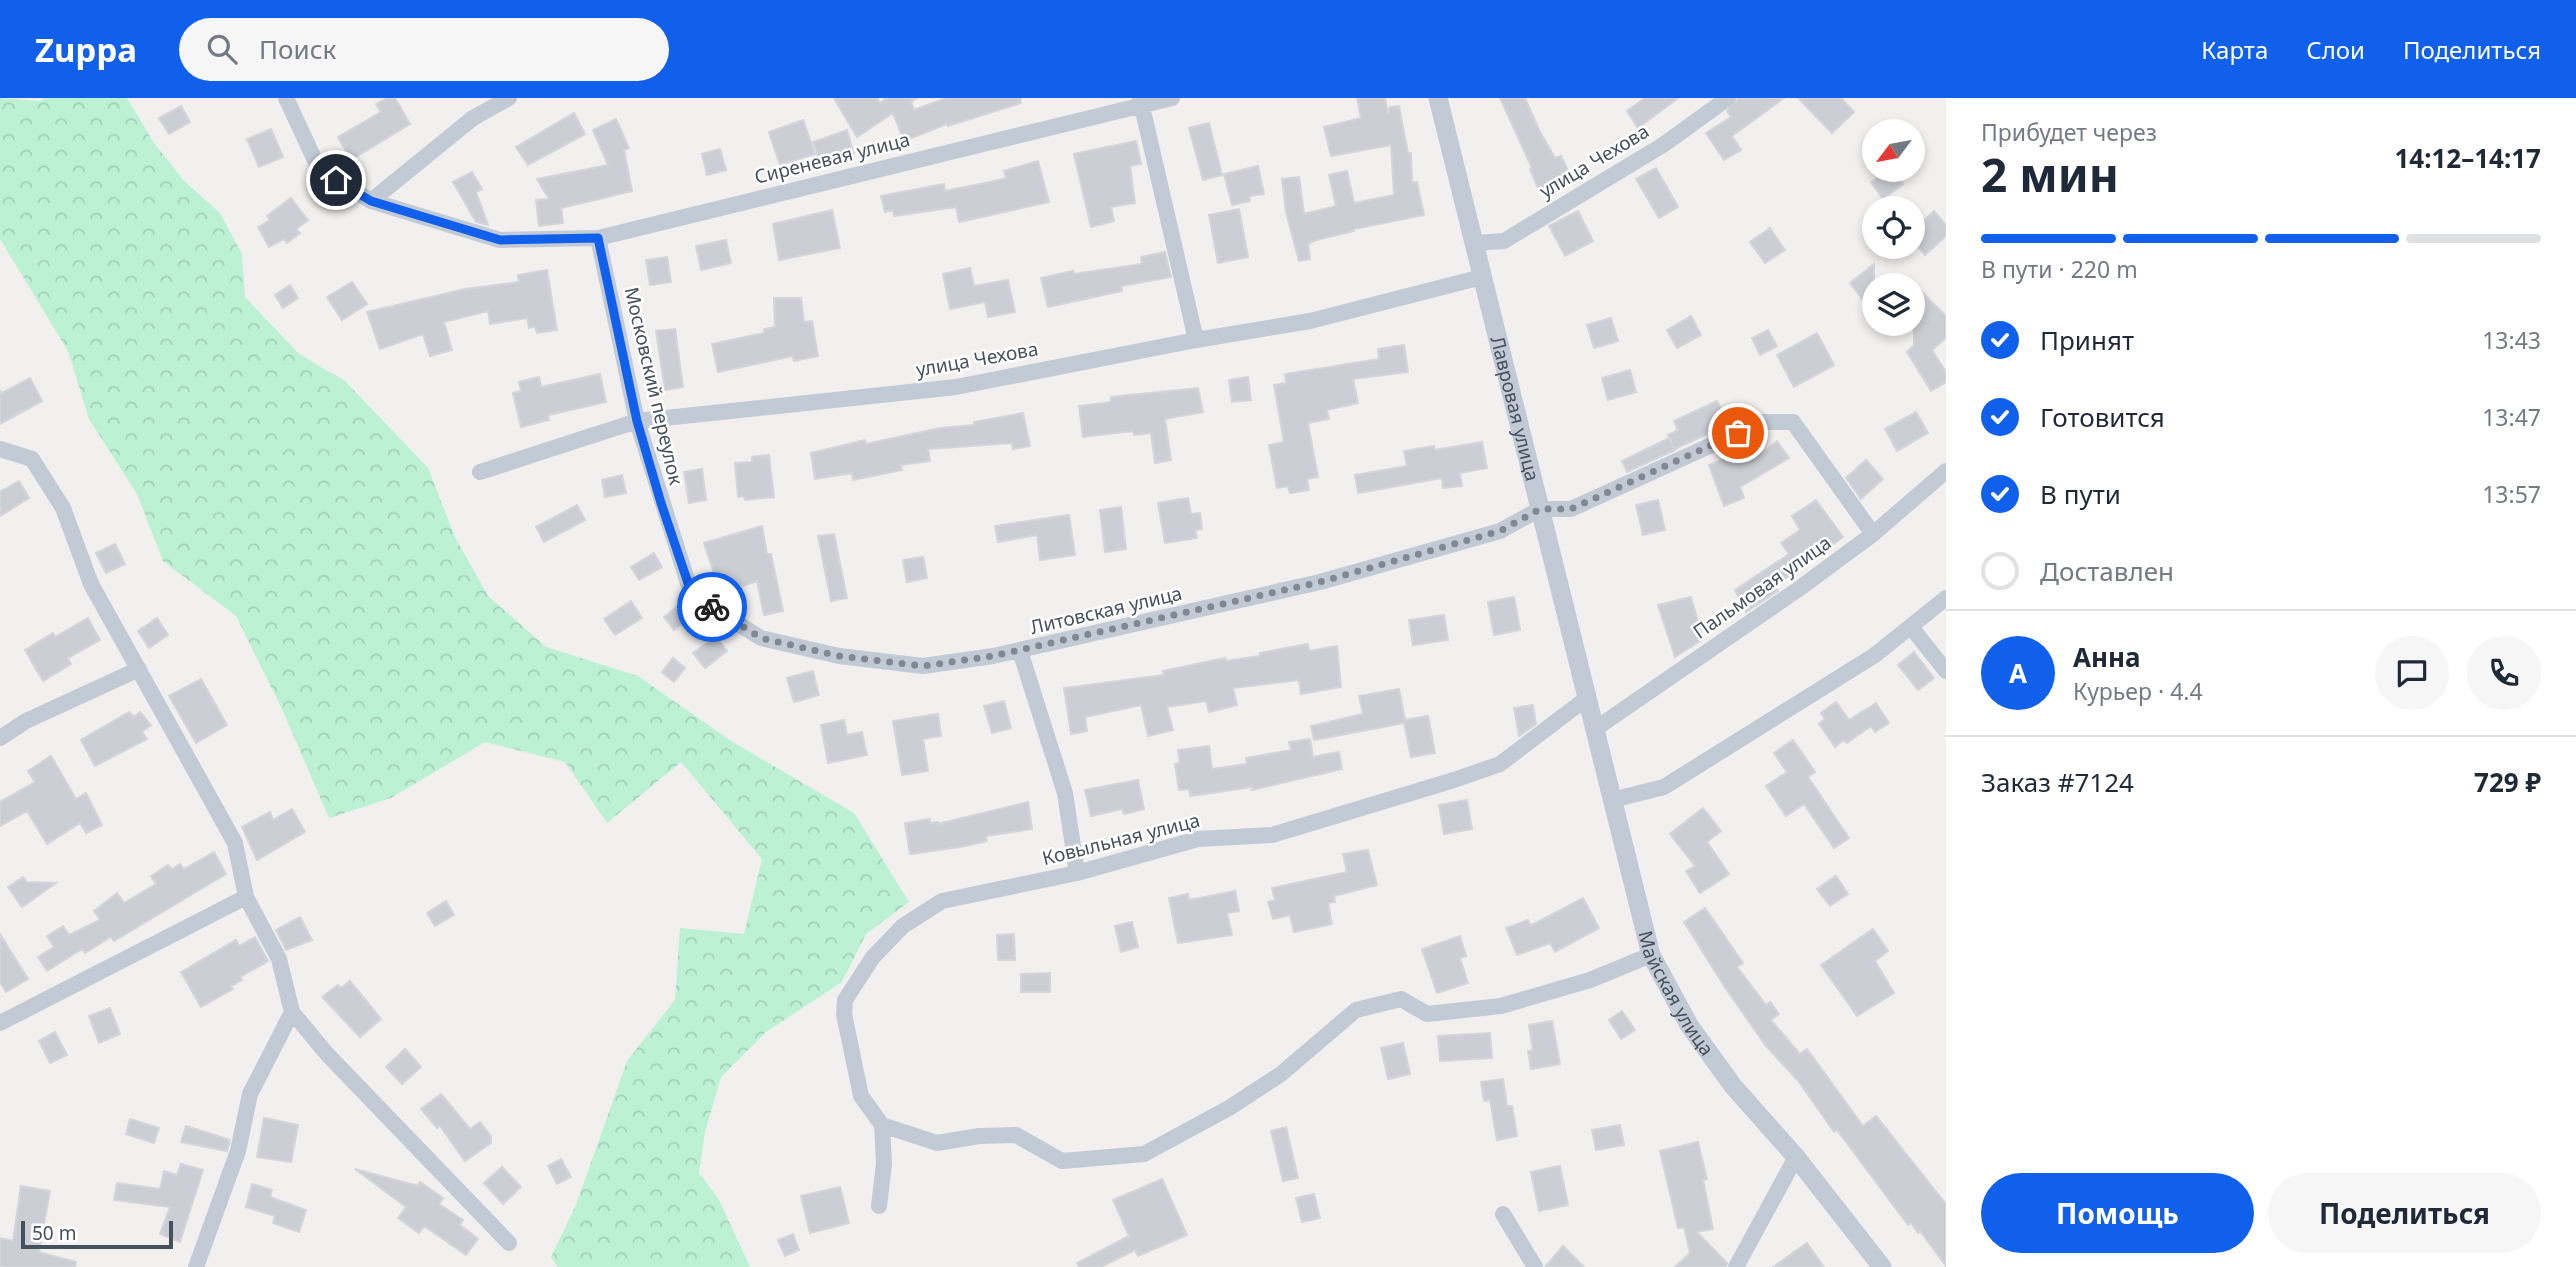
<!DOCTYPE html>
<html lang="ru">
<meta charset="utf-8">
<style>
:root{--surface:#fff;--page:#f6f6f7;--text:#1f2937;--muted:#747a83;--line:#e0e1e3;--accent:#1160eb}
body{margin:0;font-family:"Noto Sans",sans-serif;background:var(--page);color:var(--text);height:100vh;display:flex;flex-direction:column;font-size:26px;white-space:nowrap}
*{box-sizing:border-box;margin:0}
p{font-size:23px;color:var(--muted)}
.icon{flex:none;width:38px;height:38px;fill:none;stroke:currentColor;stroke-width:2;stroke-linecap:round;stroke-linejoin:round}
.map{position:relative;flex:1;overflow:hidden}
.panel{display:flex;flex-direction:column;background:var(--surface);width:630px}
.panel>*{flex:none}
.needle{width:46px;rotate:238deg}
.tools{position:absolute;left:1862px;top:21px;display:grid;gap:14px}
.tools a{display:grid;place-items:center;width:63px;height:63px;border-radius:50%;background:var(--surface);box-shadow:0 4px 10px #0003;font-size:35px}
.scale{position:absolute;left:21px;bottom:18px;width:152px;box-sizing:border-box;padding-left:7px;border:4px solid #46515e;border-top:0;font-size:19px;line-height:24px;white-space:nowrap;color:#46515e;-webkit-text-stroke:5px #fff;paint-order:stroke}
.pin{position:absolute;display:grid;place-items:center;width:60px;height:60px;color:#fff;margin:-30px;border:4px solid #fff;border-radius:50%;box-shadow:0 2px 7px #0007}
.courier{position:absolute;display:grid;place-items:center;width:70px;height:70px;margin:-35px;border:5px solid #1160eb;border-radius:50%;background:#fff;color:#222;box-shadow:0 2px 9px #0007}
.overview em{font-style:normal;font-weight:700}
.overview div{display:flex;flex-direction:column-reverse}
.overview{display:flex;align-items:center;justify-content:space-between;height:119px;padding:0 35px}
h1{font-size:46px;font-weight:700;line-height:52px}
.bar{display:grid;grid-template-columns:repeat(4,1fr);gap:10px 7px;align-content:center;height:84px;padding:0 35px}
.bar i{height:9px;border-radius:5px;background:var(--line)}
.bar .selected{background:var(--accent)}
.bar p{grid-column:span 4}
.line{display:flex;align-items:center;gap:18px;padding:0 35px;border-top:2px solid var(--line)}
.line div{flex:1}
.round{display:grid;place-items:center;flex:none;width:74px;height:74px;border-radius:37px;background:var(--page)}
ol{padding:0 35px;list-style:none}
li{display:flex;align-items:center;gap:21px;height:77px}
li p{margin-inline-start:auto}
li .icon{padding:7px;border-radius:50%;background:var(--accent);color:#fff;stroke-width:4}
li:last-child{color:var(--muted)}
li i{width:38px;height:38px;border:4px solid var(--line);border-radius:50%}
.primary-button{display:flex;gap:14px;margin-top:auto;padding:14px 35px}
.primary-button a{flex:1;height:80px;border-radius:42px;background:var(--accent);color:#fff;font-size:28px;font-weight:700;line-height:80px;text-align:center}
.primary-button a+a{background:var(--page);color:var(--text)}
header{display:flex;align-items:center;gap:42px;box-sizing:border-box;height:98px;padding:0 35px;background:var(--accent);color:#fff}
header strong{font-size:33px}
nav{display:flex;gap:38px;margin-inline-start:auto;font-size:24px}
.search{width:490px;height:63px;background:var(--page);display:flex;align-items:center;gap:18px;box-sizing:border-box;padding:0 24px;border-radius:38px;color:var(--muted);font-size:26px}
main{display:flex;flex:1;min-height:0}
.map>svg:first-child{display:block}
.forest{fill:url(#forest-crowns)}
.building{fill:#cbced4;stroke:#d3d5db;stroke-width:2}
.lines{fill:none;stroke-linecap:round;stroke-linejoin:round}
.minor{stroke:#c2cad5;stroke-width:16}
.tertiary{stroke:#c2cad5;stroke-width:19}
.done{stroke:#828891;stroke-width:7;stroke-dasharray:0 12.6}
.route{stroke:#1160eb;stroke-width:9}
.labels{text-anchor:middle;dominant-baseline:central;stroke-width:5;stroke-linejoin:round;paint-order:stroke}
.street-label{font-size:19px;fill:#46515e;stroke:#fff}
</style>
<header>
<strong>Zuppa</strong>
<div class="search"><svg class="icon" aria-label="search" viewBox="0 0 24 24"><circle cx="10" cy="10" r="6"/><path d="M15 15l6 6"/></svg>Поиск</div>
<nav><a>Карта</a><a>Слои</a><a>Поделиться</a></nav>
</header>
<main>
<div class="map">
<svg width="1946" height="1169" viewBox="0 0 1946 1169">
<defs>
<pattern id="forest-crowns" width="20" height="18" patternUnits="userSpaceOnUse" patternTransform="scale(1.75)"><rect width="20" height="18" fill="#bcf1d4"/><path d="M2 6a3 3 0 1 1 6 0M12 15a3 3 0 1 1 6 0" fill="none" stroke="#a3d0b8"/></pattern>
</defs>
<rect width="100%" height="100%" fill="#f2efef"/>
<!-- forest -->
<path class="forest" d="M0,0l40,3 5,-3h82l27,45 30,38 36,32 22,41 3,43 54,57 46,27 83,87 27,69 33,59 58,51 92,29 93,65 123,72 55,89 -43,32 -24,48 -76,50 -45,45 -16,55 -6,41 19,25 32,69h-192l-7,-10 25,-52 51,-144 48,-61 5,-72 64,6 18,-75 -81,-97 -74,61 -42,-61 -80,-20 -94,56 -62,20 -47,-109 -46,-93 -73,-55 -26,-67 -48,-75 -21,-68 -68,-112z"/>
<!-- building -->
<path class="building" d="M387,0h8l15,26 -59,36 -13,-23 43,-25 -5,-8z
M834,0h43l3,5 7,-5h30l-6,4 3,8 32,-12h74l1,5 -73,23 -1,-2 -43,17 -11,-28 -36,24z
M1357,0h28l3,16 2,-7 9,-1 9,47h3l1,30 5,-1 7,33 -70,14v2l-38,9 -8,4 2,15 -11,2 -13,-49 -4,-33 17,-2 5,37 32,-8 -7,-31 18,-4 7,32 40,-8 -3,-50 -60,11 -7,-29 37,-9z
M1500,0h25l14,32 16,28 6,-2 10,21 -32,14 -9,-22 2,-1z
M1645,0h33l-40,30 -11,-17z
M1784,0l-52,38 9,14 -17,10 -18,-27 25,-16 -4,-6 11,-12z
M1798,0h43l13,14 -22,21z
M181,8l9,16 -21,12 -10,-16z
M574,15l11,21 -57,31 -12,-18z
M616,21l13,29 -5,2 8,41 -71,17 2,15 -24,3 -3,-26 13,-1 -12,-20 71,-14 -15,-35z
M803,22l12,34 -35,11 -11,-33z
M1209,25l13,52 -19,5 -14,-52z
M271,31l12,28 -24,10 -12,-28z
M847,32l7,24 -32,12 -9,-24z
M1136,43l5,23 -11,2 5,37 -24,4 3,14 -23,6 -17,-73z
M720,51l6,21 -19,5 -5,-21z
M1038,63l11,41 -90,20 -3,-15 -62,9 -1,-6 -8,2 -4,-16 63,-12 1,7 45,-9 16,-4 -2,-7z
M1258,68l6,28 -15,2 1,5 -18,4 -8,-31z
M1656,70l22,39 -19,11 -23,-39z
M1870,72h23l10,14 -20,15 -12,-17 6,-4z
M472,74l10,17 -6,3 12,33 -12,-3 -23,-40z
M291,100l17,22 -12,9 4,4 -13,10 -3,-4 -15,8 -11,-20 12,-7 -3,-4z
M1239,111l9,48 -30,6 -9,-48z
M832,112l8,38 -61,12 -6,-36z
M1578,113l15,30 -28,15 -16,-30z
M1934,113l12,14v11l-21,19 -12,-14v-10z
M1770,130l15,22 -20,13 -15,-21z
M726,142l5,23 -30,7 -5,-24z
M1165,154l6,25 -50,9 1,5 -74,16 -7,-29 32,-7 1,3 68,-10 -1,-7z
M667,159l4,25 -21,3 -4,-25z
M1874,166v51l-24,-32z
M970,170l4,18 34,-6 7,32 -27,5 -3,-15 -35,7 -7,-35z
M547,172l10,60 -20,3 -2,-7 -6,2 -2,-10 -37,6 -2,-13 -44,11 8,28 -22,6 -7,-22 -43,15 -13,-37 98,-23 54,-7 -1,-7z
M352,184l15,22 -25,16 -15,-23z
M1913,185l33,33v22l-14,12 14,22v10l-15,9 -24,-39 7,-7z
M290,187l8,13 -15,10 -8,-13z
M774,200h27l3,24 8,-1 6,35 -24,5 -1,-5 -75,16 -6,-28 52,-11v-4l11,-2z
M1691,218l10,19 -24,13 -10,-18z
M1611,220l7,23 -24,7 -7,-23z
M675,231l8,58 -18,3 -9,-59z
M1768,232l9,16 -17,9 -8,-17z
M1817,235l17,32 -40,22 -17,-32z
M1404,247l4,27 -55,7 5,24 -31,7 2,9 -21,4 10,54 -11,2 2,11 -19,3 -2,-7 -11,2 -8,-43 15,-3 -10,-57 12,-2 -1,-9 94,-15 -1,-10z
M1630,272l6,22 -28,8 -6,-22z
M600,276l6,28 -58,13 1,5 -28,7 -8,-34 8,-2 -2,-9 20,-5 2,10z
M1248,279l3,23 -19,2 -3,-22z
M30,280l12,23 -42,23v-33l2,2z
M1198,290l5,24 -38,7 6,41 -16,3 -4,-30 -17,2 -1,-4 -50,6 -4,-31 32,-4v-5z
M1717,303l12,23 -54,25 -7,-14 10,-5 -4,-9z
M1916,314l12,21 -31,18 -12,-22z
M1023,315l7,33 -17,3 -1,-6 -84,6 2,12 -29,4 1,5 -49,10 -1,-7 -37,6 -4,-26 54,-13 1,4 74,-16 34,-3v-3z
M1669,340l6,12 -48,22 -5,-11z
M1777,343l12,17 -49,29 4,11 -20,8 -15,-41 46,-20 5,10z
M1482,344l5,26 -27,5 2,13 -19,2 -1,-10 -84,15 -3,-18 52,-9 -3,-15 30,-5 1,4z
M769,357l5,42 -29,3 -1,-4 -6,1 -3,-34 17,-1v-5z
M1866,362l17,19 -22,20 -15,-21z
M702,371l4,31 -17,3 -5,-31z
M622,377l4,18 -21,4 -3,-17z
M19,383l10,17 -29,18v-24z
M1188,400l3,16 9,-1 2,16 -7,1 2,8 -32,5 -7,-40z
M1658,402l7,30 -22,5 -7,-30z
M1816,402l27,37 -68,49 3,5 -32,21 -11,-22 54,-36 -8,-11 19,-13 -8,-14z
M577,407l8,15 -41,22 -8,-15z
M1121,409l5,42 -21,3 -5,-42z
M1069,417l6,40 -35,5 -3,-25 -39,7 -3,-16z
M762,428l5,28h4l12,57 -19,4 -7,-34 -36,13 -17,-51z
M834,436l13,64 -16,3 -13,-65z
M115,446l10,20 -19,9 -10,-20z
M654,455l8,14 -23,13 -8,-13z
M923,459l4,21 -20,4 -4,-22z
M1514,499l6,33 -26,5 -6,-33z
M1691,499l12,42 -28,18 -17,-52z
M687,501l9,13 -22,18 -10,-13z
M631,503l11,17 -27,17 -11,-16z
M1444,517l4,25 -35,5 -4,-25z
M88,520l12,22 -32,18 3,6 -28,17 -18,-31 28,-17 2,4z
M157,520l11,17 -19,13 -11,-17z
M716,539l11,14 -22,17 -12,-15z
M1308,546l1,7 28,-5 4,41 -40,7 -2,-14 -66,8 4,17 -28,7 -3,-11 -39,6 6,23 -25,6 -7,-31 -56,12 2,14 -16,3 -7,-46 100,-13 -1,-4 62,-13 1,3 34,-5v-3z
M1914,554l20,26 -16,12 -20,-25z
M673,560l12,10 -11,14 -12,-10z
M813,573l6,24 -25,7 -7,-24z
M201,581l26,46 -31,18 -27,-47z
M1399,591l6,31 23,-4 7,37 -24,4 -7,-34 -90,17 -3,-14 52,-12 -4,-18z
M1004,603l7,27 -19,5 -8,-27z
M1836,604l13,18 27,-17 13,20 -14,9 -4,-6 -24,17 -3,-3 -9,7 -16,-23 6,-5 -4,-6z
M1533,607l3,19 -17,12 -5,-28z
M129,614l5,5 6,-5 11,13 -9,7 5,7 -52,27 -14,-26z
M938,616l3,22 -18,3 5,32 -26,4 -9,-54z
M844,622l3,15 15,-3 5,23 -39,8 -7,-38z
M1310,641l3,18 26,-5 3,17 -90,21v-3l-62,9 -1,-7 -10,1 -4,-26 5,-1 -2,-13 31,-4 3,23 35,-5 -1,-6 45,-8 -2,-8z
M1793,642l22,32 -7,5 41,61 -15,10 -30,-44 -18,12 -20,-30 21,-14 -13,-19z
M51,658l25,43 10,-6 16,32 -16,8 -6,-10 -33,21 -20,-33 -27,15v-24l35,-20 -7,-11z
M1138,682l6,29 -20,5 -2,-5 -31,7 -6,-26z
M1467,702l5,29 -28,5 -5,-29z
M1028,704l4,27 -46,7 1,5 -21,5 -56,8 -5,-31 25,-4v4l8,-1v2z
M1703,710l18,23 -14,11 22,32 -29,19 -14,-22 9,-5 -25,-32z
M292,711l13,23 -48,28 -15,-33 28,-15 3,8z
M1368,752l9,35 -43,11 1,6 -7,1 4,21 -38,8 -4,-17 -17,4 -5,-17 7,-2 -3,-12 75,-16 -4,-18z
M214,754l12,22 -112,67 -3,-4 -26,16 -3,-4 -35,22 -9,-14 16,-10 -7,-11 16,-10 6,9 31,-15 -6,-9 23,-18 7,10 32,-19 -5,-8 17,-11 4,4 8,-5 4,5z
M1836,778l12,18 -18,12 -13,-17z
M23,779l4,5 29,1 -34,24 -14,-20z
M1235,793l4,20 -12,2 5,22 -54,8 -9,-45 19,-4 1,6z
M1583,800l16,30 -44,24 -5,-9 -33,12 -11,-27 22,-8 2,6z
M446,803l8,14 -19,11 -8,-13z
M1705,810l38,55 -6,4 29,38 4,-3 9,12 -8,6 29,34 7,-5 56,77 13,-10 70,88v62l-26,-35 -2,2 -7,-10 -3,2 -71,-95 -3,2 -35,-50 -33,-36 -40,-57 -42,-67z
M300,819l12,23 -26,10 -10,-20z
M1132,824l6,25 -17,5 -6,-26z
M1873,831l15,22 -13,10 19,32 -37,23 -36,-51z
M0,836l28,45 -22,13 -6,-10z
M1014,836l1,26h-17l-1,-25z
M1460,838l6,20 -6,2 8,25 -31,10 -15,-44z
M255,839l13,24 -28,16 2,3 -11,6 2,3 -32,18 -20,-35 55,-32 3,6z
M1050,875v19h-29v-18z
M350,883l31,38 -21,18 -38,-40 16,-12 3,3z
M110,910l10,26 -21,9 -10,-27z
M1622,913l13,19 -14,9 -12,-19z
M1552,923l8,43 -29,5 -3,-18h5l-4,-26z
M55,934l12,23 -17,8 -11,-22z
M1490,935l2,25 -52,3 -2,-25z
M1403,945l7,31 -22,5 -7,-31z
M405,951l16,18 -19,17 -16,-17z
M1503,981l4,27h5l5,30 -20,4 -7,-40 -6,1 -3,-19z
M441,996l29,35 10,-7 11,14v7l-26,18 -25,-35 -3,2 -16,-19z
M264,1020l34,7 -7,37 -34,-5z
M130,1021l29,9 -5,15 -28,-9z
M1620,1027l4,20 -28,5 -4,-20z
M186,1028l44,14 -3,11 -46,-9z
M1286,1029l12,51 -15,3 -12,-50z
M1698,1044l9,37 -4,1 10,49 -16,3 30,31 -1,4h-51l15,-14 -6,-26 -6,1 -18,-77z
M561,1061l10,18 -14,7 -9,-18z
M181,1066l22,6 -23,72 -20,-8 10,-27 -56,-7 3,-17 43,6 4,-18 13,4z
M1560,1068l8,39 -29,6 -8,-39z
M502,1069l19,20 -18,17 -19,-21z
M355,1071l63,17 2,-4 23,16 -4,6 24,16 -3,5 18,14 -12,16 -42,-29 -5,7 -21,-15 8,-11z
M1162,1081l25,56 -49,21 -3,-6 -34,17h-21l-3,-4 52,-27 -16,-36z
M252,1086l20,6 -2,7 36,13 -7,22 -26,-9 2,-7 -29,-9z
M21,1088l29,5 -11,61 37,10 -1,5h-75v-29l13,3z
M840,1089l9,36 -39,10 -9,-37z
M1314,1096l6,24 -18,4 -6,-24z
M793,1136l6,16 -14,6 -7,-16z
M1807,1145l17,24h-51z
M1563,1148l21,21h-39z"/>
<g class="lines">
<!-- minor -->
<path class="minor" d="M286,0l33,71 52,32 129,39 98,-2 574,-140
M1140,0l56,242
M371,103l102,-83 36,-20
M598,140l39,183 51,162 23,24 50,31 78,18 84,10 70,-10 327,-74 180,-51 40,-22h31l191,-87h31l80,112
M1474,145l30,-2 159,-96 65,-47
M0,351l32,10 31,49 28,76 144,259 11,54 33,62 13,53 35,42 182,189
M480,374l157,-51 319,-34 240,-47 114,-19 172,-44
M1911,529l35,44
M1020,553l45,142 12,80
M1587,600l-87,66 -46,16 -182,55 -74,4 -121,34 -135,28 -39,25 -30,31 -28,43 -1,14 17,82 21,29 55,18 42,-7 37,-1 46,26 82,-7 85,-46 52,-34 75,-64 45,-11 26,15 74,-8 89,-26 61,-25
M1595,631l205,-141 73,-54 73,-63
M0,640l26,-17 113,-52
M1612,702l52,-13 211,-132 71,-57
M0,925l246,-126
M879,1108l5,-42 -2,-39
M1503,1116l32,53
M196,1169l42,-116 12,-57 42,-82
M1736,1169l60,-110"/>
<!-- tertiary -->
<path class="tertiary" id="s1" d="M1438,0l213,857 38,70 44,61 63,71 86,110"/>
</g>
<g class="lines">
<!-- done -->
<path class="done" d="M712,509l49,31 78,18 84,10 70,-10 327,-74 180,-51 40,-22h31l167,-76"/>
<!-- route -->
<path class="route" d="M336,82l35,21 129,39 98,-2 39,183 24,82 27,80 24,24"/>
</g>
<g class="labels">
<!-- street labels -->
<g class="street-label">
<text transform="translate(832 60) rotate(-14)">Сиреневая улица</text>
<text transform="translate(1594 63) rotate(-31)">улица Чехова</text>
<text transform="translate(977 261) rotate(-10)">улица Чехова</text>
<text transform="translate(654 288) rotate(77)">Московский переулок</text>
<text stroke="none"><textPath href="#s1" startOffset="320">Лавровая улица</textPath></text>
<text transform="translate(1762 489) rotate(-35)">Пальмовая улица</text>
<text transform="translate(1106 512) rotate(-13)">Литовская улица</text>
<text transform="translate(1121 741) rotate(-14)">Ковыльная улица</text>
<text stroke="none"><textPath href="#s1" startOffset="928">Майская улица</textPath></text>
</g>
</g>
</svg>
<div class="tools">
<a><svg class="needle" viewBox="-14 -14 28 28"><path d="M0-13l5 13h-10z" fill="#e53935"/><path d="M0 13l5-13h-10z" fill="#747a83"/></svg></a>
<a><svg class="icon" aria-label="locate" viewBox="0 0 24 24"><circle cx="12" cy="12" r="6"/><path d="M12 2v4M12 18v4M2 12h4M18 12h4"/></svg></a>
<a><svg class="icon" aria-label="layers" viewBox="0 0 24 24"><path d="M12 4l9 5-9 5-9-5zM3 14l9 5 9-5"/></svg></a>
</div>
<div class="scale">50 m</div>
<div class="pin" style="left:1738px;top:335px;background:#ea580c"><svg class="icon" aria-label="bag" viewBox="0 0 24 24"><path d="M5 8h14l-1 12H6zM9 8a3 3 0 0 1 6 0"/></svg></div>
<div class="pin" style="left:336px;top:82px;background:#1f2937"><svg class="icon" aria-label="home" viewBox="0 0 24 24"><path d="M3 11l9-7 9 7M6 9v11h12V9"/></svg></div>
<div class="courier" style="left:712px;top:509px"><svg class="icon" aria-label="bike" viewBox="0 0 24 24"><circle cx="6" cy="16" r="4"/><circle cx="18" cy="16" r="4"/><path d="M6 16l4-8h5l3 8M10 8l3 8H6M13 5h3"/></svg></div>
</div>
<section class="panel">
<div class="overview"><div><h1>2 мин</h1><p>Прибудет через</p></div><em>14:12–14:17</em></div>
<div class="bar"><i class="selected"></i><i class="selected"></i><i class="selected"></i><i></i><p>В пути · 220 m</p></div>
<ol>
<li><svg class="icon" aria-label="check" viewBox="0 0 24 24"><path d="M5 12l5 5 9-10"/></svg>Принят<p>13:43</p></li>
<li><svg class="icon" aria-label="check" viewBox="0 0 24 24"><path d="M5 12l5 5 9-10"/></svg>Готовится<p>13:47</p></li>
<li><svg class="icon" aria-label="check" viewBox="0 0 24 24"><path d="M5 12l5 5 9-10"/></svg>В пути<p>13:57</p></li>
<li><i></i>Доставлен</li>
</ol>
<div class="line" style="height:126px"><b class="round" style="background:var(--accent);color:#fff">А</b><div><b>Анна</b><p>Курьер · 4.4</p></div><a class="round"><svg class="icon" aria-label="chat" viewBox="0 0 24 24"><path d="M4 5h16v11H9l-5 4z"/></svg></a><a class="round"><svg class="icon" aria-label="phone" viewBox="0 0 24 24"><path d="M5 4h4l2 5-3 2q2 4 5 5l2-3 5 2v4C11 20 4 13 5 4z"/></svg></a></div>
<div class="line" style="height:91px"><div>Заказ #7124</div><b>729 ₽</b></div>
<div class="primary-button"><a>Помощь</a><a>Поделиться</a></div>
</section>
</main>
